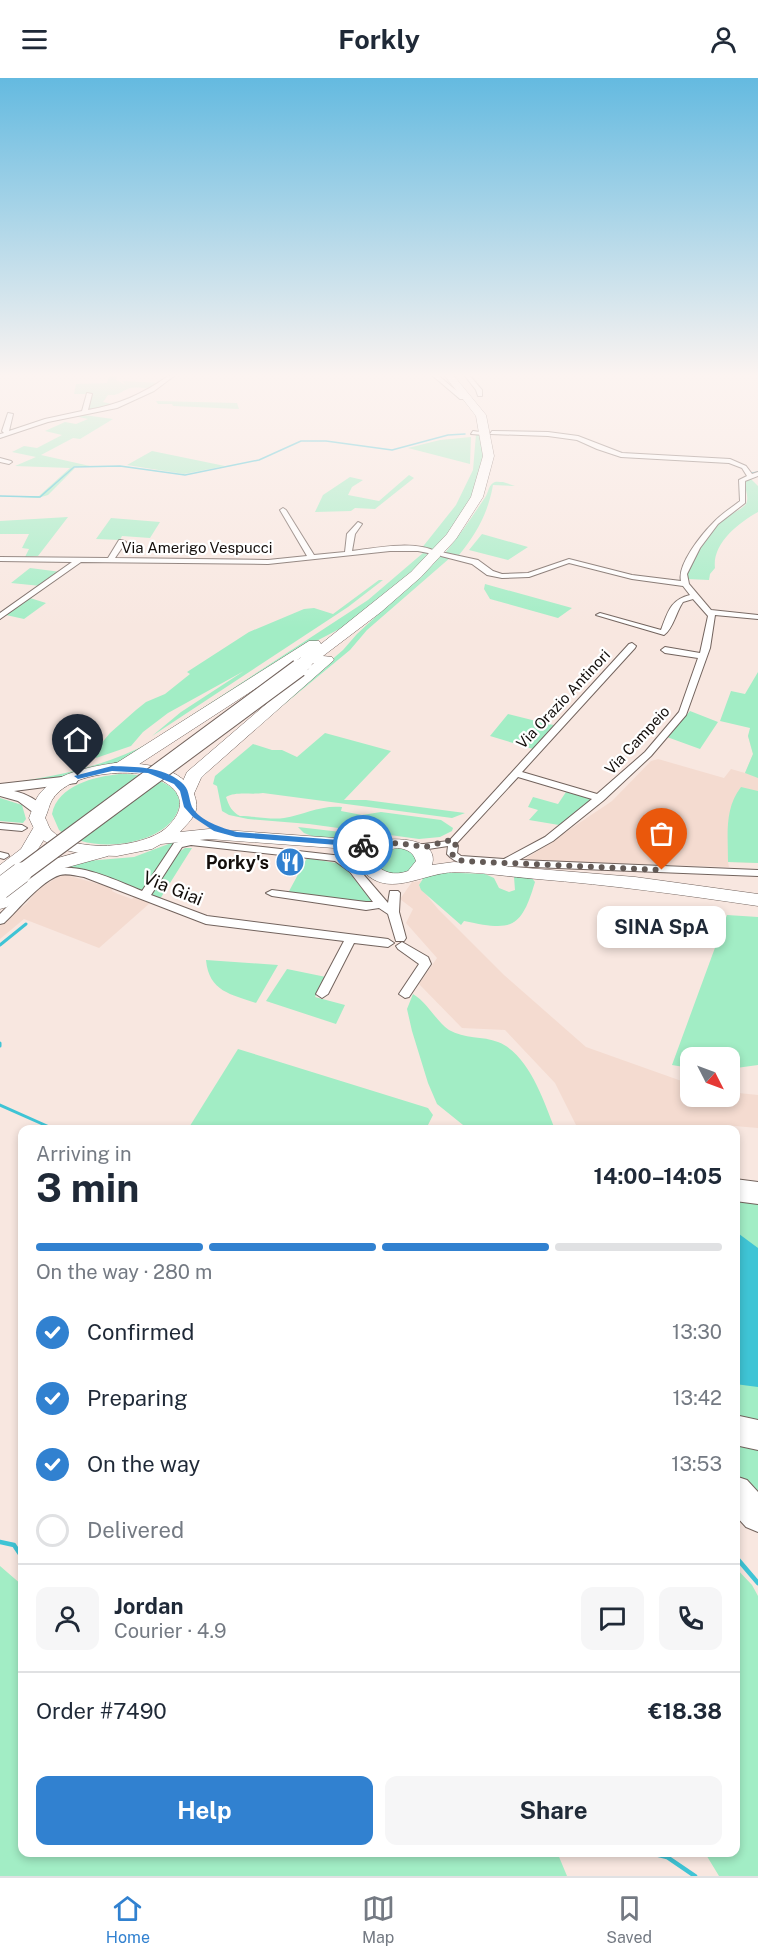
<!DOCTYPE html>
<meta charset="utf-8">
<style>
:root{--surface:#fff;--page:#f6f6f7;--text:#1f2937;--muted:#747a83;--line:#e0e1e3;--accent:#3181d0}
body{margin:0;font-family:"Public Sans",sans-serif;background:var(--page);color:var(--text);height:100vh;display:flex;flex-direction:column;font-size:22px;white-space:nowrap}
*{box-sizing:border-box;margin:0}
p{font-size:20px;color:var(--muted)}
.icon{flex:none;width:33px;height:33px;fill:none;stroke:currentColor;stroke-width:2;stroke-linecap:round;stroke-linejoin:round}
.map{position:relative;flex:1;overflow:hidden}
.sheet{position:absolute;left:18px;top:1047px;width:722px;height:732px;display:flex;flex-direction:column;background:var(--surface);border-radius:12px;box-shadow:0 3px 9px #0003}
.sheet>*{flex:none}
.needle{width:39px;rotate:132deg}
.controls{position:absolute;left:680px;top:969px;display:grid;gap:12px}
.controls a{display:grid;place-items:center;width:60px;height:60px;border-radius:12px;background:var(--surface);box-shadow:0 3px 9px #0003;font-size:30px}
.pin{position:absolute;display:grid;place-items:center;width:51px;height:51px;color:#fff;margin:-62px -26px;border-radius:50% 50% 50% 0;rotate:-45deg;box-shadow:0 0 6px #0007}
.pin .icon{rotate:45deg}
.courier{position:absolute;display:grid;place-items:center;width:60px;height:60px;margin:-30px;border:4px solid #3181d0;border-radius:50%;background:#fff;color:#222;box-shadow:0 2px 8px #0007}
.bubble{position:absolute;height:42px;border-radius:12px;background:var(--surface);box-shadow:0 3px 9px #0003;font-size:20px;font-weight:700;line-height:42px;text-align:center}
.summary em{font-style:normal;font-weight:700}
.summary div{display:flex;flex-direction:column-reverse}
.summary{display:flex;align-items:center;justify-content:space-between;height:102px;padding:0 18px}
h1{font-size:39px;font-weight:700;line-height:45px}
.bar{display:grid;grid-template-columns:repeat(4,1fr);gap:9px 6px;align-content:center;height:72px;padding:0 18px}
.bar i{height:8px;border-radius:4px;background:var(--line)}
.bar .selected{background:var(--accent)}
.bar p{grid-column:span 4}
.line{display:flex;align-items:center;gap:15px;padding:0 18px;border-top:2px solid var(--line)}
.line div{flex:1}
.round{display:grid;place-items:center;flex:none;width:63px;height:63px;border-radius:12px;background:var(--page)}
ol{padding:0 18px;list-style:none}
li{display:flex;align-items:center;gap:18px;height:66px}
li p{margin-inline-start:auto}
li .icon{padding:6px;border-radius:50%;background:var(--accent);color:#fff;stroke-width:4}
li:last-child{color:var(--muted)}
li i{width:33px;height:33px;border:3px solid var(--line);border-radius:50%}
.button{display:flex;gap:12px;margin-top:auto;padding:12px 18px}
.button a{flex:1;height:69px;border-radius:12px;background:var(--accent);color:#fff;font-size:24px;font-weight:700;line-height:69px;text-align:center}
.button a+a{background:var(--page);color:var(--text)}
header{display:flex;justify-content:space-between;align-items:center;height:78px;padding:0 18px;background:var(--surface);font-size:27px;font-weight:700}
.tabs{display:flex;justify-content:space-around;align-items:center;height:84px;border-top:2px solid var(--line);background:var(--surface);font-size:16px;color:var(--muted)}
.tabs a{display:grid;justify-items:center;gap:3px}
.tabs .selected{color:var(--accent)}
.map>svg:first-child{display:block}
.built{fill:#f4dbd0}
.green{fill:#a2edc5}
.water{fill:#3fc4d5}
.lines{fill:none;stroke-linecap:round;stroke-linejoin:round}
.stream-far2{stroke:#3fc4d5;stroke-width:1.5}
.stream-far1{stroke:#3fc4d5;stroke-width:3}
.stream{stroke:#3fc4d5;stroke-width:4.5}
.minor-casing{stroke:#72635d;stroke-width:2}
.secondary-casing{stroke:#72635d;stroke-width:2}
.primary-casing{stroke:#72635d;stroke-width:1}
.trunk-casing{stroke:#72635d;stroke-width:1}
.motorway-casing{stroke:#72635d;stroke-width:2}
.minor{fill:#fff;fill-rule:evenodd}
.secondary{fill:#fff;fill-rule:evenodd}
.primary{fill:#fff;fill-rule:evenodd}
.trunk{fill:#fff;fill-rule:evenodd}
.motorway{fill:#fff;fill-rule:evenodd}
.trunk-bridge-far2-casing{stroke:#72635d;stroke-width:14;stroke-linecap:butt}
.trunk-bridge-far1-casing{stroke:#72635d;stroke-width:19;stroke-linecap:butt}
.trunk-bridge-casing{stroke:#72635d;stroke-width:22;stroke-linecap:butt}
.trunk-bridge-far2{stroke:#fff;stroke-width:14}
.trunk-bridge-far1{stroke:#fff;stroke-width:17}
.trunk-bridge{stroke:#fff;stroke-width:21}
.route{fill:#3181d0}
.done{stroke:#635a56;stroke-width:6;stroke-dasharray:0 10.8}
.labels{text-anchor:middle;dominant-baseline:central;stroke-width:4.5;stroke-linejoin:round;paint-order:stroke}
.far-street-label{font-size:15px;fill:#130e0b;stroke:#fff}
.poi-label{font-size:18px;font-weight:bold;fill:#130e0b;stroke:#fff;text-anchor:end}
.street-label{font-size:18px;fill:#130e0b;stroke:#fff}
</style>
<header><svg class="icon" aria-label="menu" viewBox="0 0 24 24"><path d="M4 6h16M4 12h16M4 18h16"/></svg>Forkly<svg class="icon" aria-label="person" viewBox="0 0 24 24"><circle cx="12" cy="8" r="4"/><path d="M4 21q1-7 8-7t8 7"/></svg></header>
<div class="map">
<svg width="758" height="1798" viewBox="0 0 758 1798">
<rect width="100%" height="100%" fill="#f8e7e0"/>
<!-- built -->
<path class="built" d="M758,634v151l-30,-1 1,5 -205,-7 88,-59 39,-40 7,-2 66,19 7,-9 14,4 8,-19 -5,-18z
M63,796l50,14 -1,3 6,3 14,5 3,-3 15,7 -51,45 -75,-29 -24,20v-14l27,-22 11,-14z
M421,803l-2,5 19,23 66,66 82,72 104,37v12h39v-4l29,3v33l-35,-3 -20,5 -125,-1 -23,-46 -50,-53 -43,-2 -43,-44 18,-26 -31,-35 7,-14 -13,-10 12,-17z"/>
<!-- green -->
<path class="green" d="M109,298h9l-2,4 10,5 -4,-4 37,2c-16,9 -14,3 -28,5 -10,2 -10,8 -23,7l-5,7 13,3 -30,7 4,-18h-16l2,-10 31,-1z
M156,323l81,2 2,6 -66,-3 -1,-2h-14z
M84,337l29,4 -33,20 -7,-1 -32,17 49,11 -18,1 3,1 -27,27 -10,3 -38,-2h39l31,-28 -55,-2 21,-9 -24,-5 12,-6 13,2 25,-13 -17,-4 20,-9 11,2 12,-5 -14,-3z
M476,356h7c7,46 -22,82 -48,117l-14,-2 35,-44 17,-35z
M471,359l-1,27 -62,-16 32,-8z
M152,373l73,15 -41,8 -57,-9z
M409,397l5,3 -39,31 -20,-1 -4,3 -36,1 8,-17 27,-18 13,3 -11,7 -4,8 31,6z
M751,401l7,7v26c-20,11 -46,32 -43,56l-5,6 -1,6 -22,-1c-1,-14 25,-50 36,-59 8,-7 17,-9 23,-16 4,-9 -3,-16 0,-24z
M503,404l12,4 -22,-1c-5,28 -16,48 -34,70l-14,-2c14,-17 27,-36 39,-54 4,-4 4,-13 9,-16 2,-2 7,-1 10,-1z
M68,439l-30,39 -13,1 4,-8 -7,-1 7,-14h-29v-13z
M111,440l49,4 -10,16 -28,-2 -2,4 -24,-1z
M482,456l46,13 -20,13 -39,-10z
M423,475l9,1 -10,11 -77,61 -40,21 -183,115 -59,16 -63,9v-3c49,-6 105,-17 149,-41l219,-143z
M442,477l9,2 -84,73 -17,20 -143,118 136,-118 14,-16z
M30,490l31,4 -20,14 -30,-3z
M379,502h4l-35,27 -196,129 29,-24 63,-41 -76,42 -25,19 -12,14 -35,12 -1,-7 15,-18 26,-23 10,-8 19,-8 25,-20 -3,-2 62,-40 55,-23 10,-1 19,6z
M485,506l87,24 -14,10 -68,-19 -6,-10z
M30,520l16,5 -22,16 -18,-4z
M758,594v106l-13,-5 8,-19 -5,-18 2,-8 -30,-7 11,-30 14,3z
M690,633l28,11 -18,27 -33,-12z
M508,636l40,10 6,1 -21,24 -43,-13z
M325,655l66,18 -47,49h22l99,13 -13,5 -189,-25c-12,2 -27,-2 -37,4 3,9 6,15 14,19 14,0 31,4 44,2 20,-3 36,-13 58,-11l-1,4 21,4 19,-3 60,8 12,8 -1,3 -12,6 -21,2 -110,-15 -61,-5 -19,-4 -7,-4 -5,-25 -4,-2 2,-8 38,-32 19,6h10l15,7z
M119,696c22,-1 78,9 55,44 -21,30 -88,35 -115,12l-7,-16c6,-29 42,-37 67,-40z
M741,709l17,4v72l-30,-1c0,-27 -4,-53 13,-75z
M566,714l29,8 -36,25 -30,-5 9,-10 -10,-3 5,-10 25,7z
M0,720l22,7 4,14 -3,4 -23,-2z
M298,749l94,11 -22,4 -58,-6 -8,-3z
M179,762l-34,48 -4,2 -76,-24 22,-5 47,-4z
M398,769l13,3 8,11 -11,11c-13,2 -30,3 -33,-13l3,-5z
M185,770h7l-32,51 -9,-4 28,-43z
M307,780l35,6 32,39 -86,-10z
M435,794l50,2 9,4 5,10 10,4 6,-2 -1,-13h17l4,5c-14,48 -24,49 -71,39l-3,4 -40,-35 -2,-5 5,-8z
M727,837l31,2v148l-29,4v-11h-39v10l-18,-3z
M206,882l72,5 -22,38c-25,-9 -47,-11 -50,-43z
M287,891l39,8 -11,20 30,8 -9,19 -70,-23z
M413,916c15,9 22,26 36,36 15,9 34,6 49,12 31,12 46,60 57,87h-87l-31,-25 -9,-21 -16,-52 -5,-22z
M238,971l190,59 5,7 -7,14h-238z
M735,1117l23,4v226l-23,-6z
M735,1358l23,4v60l-23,-21z
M0,1488l22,19v267h535l10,24h-567z
M735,1489l17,18 6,11v280h-39l-14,-23 30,-1z"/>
<!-- water -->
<path class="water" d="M735,1153l23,17v139l-23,-3z"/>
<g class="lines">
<!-- stream-far2 -->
<path class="stream-far2" d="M752,395l6,-1
M0,418l40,1 34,-30 46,-1 65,9 74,-15 42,-19h25l66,9 56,-15 17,-1"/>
<!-- stream-far1 -->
<path class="stream-far1" d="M0,867l26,-21
M0,965v3
M0,1027l56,25"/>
<!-- stream -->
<path class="stream" d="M0,1464l14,3 8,12
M735,1478l23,27
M647,1774l20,5 28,19"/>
<!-- minor casing -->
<g class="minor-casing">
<path id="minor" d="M168,298h6l-20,15 -37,17 -69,14 -48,16v-4l4,-1 -2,-2 6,-18 5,1 -4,17 36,-12 37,-8 5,-18 5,1 -4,16c30,-5 55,-16 80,-34z
M433,298h6l25,21v2h-4z
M465,298h5l12,14v6h-4l-2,-6z
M473,353l14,2 -3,2 -13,-1z
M492,353l56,1 30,4 44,17 108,6 16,7 6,8 6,-2v4l-13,5v22l-27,21 -18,24 -13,26 2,10 22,26 47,5v4l-43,-4 -5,33 -24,67 -35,41 -47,44 -51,41 -34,19 239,10v6l-250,-10 -16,7 -5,-3 6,-5c-16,0 -35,2 -46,-11l1,-8 -33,5 -5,-3 5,-3 34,-4 180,-197 3,-1 4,3 -1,2 -113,124 75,22 48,-42 34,-40 19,-54 -33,-5 -4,-3 4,-3 35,6 8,-37 -15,-17 -10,3c-7,10 -10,27 -19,33l-68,-20 4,-2 61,17c7,-18 9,-30 29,-35l-7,-9 -51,-7 -63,-16 -40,14 -27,1 -15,-3 -15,-11 -31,-8v-4l37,8 15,11 9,3 26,-1 41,-14 63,16 49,6c-4,-16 20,-46 32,-58 7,-8 18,-15 27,-22l-1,-21 8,-4 -5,-8 -13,-5 -108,-6 -24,-8 -20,-9 -29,-4 -58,-2zM518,699l74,22 -47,38 -41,22 -43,-3 -4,-3 1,-7 -2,-2z
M0,380l11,3 1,1 -3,2 -9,-2z
M283,430l3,2 28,45 31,-3 2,-18 11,-12 4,2 -7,10 -3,17c23,-3 64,-11 85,1l-4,2 -15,-3h-28l-122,13 -187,-2 -81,57v-6l72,-51 -72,-1v-4l108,1 11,-18h3l4,2 -11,16 153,2 39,-4 -27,-46z
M0,745l22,2 5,3 -5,3 -22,-2z
M191,761l151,17 15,11 31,36 2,-12h8l2,2 -1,19 7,26 -2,3h-8l-8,-27 -9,-6 -13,2 -94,-14 -6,-3 6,-3 94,12h7l-23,-30 -15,-11 -144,-16 -9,2 -31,48 56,21 181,23 6,4 -6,4 -34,-4 -26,51 -6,4 -6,-4 28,-53 -138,-17 -122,-47c-8,-1 -17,-4 -24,-2 -19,6 -41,34 -56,48l-4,1v-10c16,-15 32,-37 53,-44 24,-9 67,12 89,21l32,-48z
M0,774l8,2 1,2 -5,3 -4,-1z
M402,864l26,15 3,7 -22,33 -4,1 -6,-4 20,-30 -21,-15 -2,-3z"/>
</g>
<!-- secondary casing -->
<g class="secondary-casing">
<path id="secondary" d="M71,698l5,1 2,3 -2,3 -62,8c13,3 24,9 33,19l-3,3h-10l-16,-12 -18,-5v-12z"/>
</g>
<!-- primary casing -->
<g class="primary-casing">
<path id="primary" d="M115,685c26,0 62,2 77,27 4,7 6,16 3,23 -3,7 -10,13 -15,19l29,-3 169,12c16,-4 62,-3 54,24l22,-3 181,15 123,17v12c-74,-11 -147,-21 -221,-27 -27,-2 -55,-7 -82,-7 -36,1 -72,32 -99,-10l6,-12 -153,-11 -48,5 -9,5 -35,7 -29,-1 -32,-7 -18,-11 -9,-19c3,-7 5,-16 9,-22 16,-23 51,-29 77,-33zM132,695c33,2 69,24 33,56 -23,19 -92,25 -114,1 -2,-2 -4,-9 -6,-12 3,-6 4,-13 7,-18 15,-24 56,-28 80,-27zM398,770c9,1 15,4 18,13l-8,10c-13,5 -26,2 -34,-9l2,-7 10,-5z"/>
</g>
<!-- trunk casing -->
<g class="trunk-casing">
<path id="trunk" d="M445,298h9l32,39 8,41 -11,41 -27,42 -35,38 -40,35 -58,44 9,1 2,3 -128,113 -5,5 -9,20h-12l-3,-4 10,-22 127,-109 -9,4 -5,-1 -2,-3 3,-4 -174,113h-12l-2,-4 2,-4 194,-123h10l2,3 90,-72 36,-38 24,-37 12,-41 -7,-40z
M41,746l6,1 3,4c-11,20 -26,45 -50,51v-15l21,-16 14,-24z
M101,768l7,2 2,4 -2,4 -47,13 -54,38 -7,2v-15l47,-33z"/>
</g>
<!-- motorway casing -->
<g class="motorway-casing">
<path id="motorway" d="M735,1101l23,3v22l-23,-3z
M735,1337l23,5v30l-23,-5z
M735,1398l12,4 11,12v40l-12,-5 -11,-12z"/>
</g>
<!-- minor -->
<use href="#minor" class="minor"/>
<!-- secondary -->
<use href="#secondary" class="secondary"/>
<!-- primary -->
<use href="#primary" class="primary"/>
<!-- trunk -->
<use href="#trunk" class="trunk"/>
<!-- motorway -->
<use href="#motorway" class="motorway"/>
<!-- trunk-bridge-far2 casing -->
<g class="trunk-bridge-far2-casing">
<path id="trunk-bridge-far2" d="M297,591l8,-6"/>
</g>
<!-- trunk-bridge-far1 casing -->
<g class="trunk-bridge-far1-casing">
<path id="trunk-bridge-far1" d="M19,797l280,-207"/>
</g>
<!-- trunk-bridge casing -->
<g class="trunk-bridge-casing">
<path id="trunk-bridge" d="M0,811l21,-16"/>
</g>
<!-- trunk-bridge-far2 -->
<use href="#trunk-bridge-far2" class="trunk-bridge-far2"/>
<!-- trunk-bridge-far1 -->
<use href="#trunk-bridge-far1" class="trunk-bridge-far1"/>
<!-- trunk-bridge -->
<use href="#trunk-bridge" class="trunk-bridge"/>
</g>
<!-- sky -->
<linearGradient id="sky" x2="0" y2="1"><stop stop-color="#64bae0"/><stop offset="0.54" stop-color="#fcf4f1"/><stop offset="1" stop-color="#fcf4f1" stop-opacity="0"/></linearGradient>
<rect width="758" height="550" fill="url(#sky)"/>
<!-- route -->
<path class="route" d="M112,688c23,1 50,0 69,16 9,7 7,15 11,25 8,14 30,21 45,25l126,10 5,3 -5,2 -127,-10 -22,-6 -21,-14 -9,-10 -4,-16 -6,-7 -26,-11 -36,-2 -34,8 -4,-3z"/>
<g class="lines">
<!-- done -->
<path class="done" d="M363,767l16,1 17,-3 29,4 26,-7 5,3 -4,11 5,5 6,2 199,9"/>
</g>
<!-- icons -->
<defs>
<g id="restaurant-disc" transform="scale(1.5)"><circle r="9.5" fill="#3181d0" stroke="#fff"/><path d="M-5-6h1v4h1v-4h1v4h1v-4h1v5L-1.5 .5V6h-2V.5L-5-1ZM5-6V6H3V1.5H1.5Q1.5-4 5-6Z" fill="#fff"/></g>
</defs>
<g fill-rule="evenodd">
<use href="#restaurant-disc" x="290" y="784"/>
</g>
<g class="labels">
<!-- far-street labels -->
<g class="far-street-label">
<text x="197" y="469">Via Amerigo Vespucci</text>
<text transform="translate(563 621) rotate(-47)">Via Orazio Antinori</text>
<text transform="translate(637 662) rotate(-47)">Via Campeio</text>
</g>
<!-- poi labels -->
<g class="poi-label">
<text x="269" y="784">Porky's</text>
</g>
<!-- street labels -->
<g class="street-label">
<text transform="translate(173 810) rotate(22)">Via Giai</text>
</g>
</g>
</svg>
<div class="controls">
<a><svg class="needle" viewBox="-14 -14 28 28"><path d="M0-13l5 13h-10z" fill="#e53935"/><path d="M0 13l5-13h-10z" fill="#747a83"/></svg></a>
</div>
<div class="pin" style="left:662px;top:792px;background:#ea580c"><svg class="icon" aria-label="bag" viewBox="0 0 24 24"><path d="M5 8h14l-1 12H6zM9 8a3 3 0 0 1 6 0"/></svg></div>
<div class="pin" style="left:78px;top:698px;background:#1f2937"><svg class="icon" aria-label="home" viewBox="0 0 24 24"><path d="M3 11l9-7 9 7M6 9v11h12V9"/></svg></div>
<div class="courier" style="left:363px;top:767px"><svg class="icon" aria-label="bike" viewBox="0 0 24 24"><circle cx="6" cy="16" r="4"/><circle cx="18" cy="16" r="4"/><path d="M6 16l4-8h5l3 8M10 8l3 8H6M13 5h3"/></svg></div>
<div class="bubble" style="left:597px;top:828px;width:129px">SINA SpA</div>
<section class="sheet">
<div class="summary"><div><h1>3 min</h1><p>Arriving in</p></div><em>14:00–14:05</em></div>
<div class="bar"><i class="selected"></i><i class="selected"></i><i class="selected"></i><i></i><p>On the way · 280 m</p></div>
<ol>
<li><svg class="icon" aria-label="check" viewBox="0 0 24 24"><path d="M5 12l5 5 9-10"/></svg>Confirmed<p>13:30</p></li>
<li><svg class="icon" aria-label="check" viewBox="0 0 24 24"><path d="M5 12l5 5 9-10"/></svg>Preparing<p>13:42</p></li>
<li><svg class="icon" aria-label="check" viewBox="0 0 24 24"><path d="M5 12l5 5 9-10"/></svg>On the way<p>13:53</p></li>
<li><i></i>Delivered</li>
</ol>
<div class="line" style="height:108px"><a class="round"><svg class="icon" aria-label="person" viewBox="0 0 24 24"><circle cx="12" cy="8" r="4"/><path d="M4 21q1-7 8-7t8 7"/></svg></a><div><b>Jordan</b><p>Courier · 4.9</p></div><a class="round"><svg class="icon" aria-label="chat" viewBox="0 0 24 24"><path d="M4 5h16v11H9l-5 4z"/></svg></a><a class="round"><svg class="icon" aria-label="phone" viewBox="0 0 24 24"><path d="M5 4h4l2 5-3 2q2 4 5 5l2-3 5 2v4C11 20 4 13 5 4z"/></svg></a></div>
<div class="line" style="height:78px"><div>Order #7490</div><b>€18.38</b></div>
<div class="button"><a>Help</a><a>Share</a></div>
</section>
</div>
<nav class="tabs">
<a class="selected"><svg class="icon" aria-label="home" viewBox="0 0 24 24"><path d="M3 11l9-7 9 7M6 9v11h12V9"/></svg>Home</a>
<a><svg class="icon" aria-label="map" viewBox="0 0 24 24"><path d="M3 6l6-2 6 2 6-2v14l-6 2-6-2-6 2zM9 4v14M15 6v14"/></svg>Map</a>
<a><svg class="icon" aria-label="saved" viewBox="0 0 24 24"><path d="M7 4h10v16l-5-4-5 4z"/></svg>Saved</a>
</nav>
